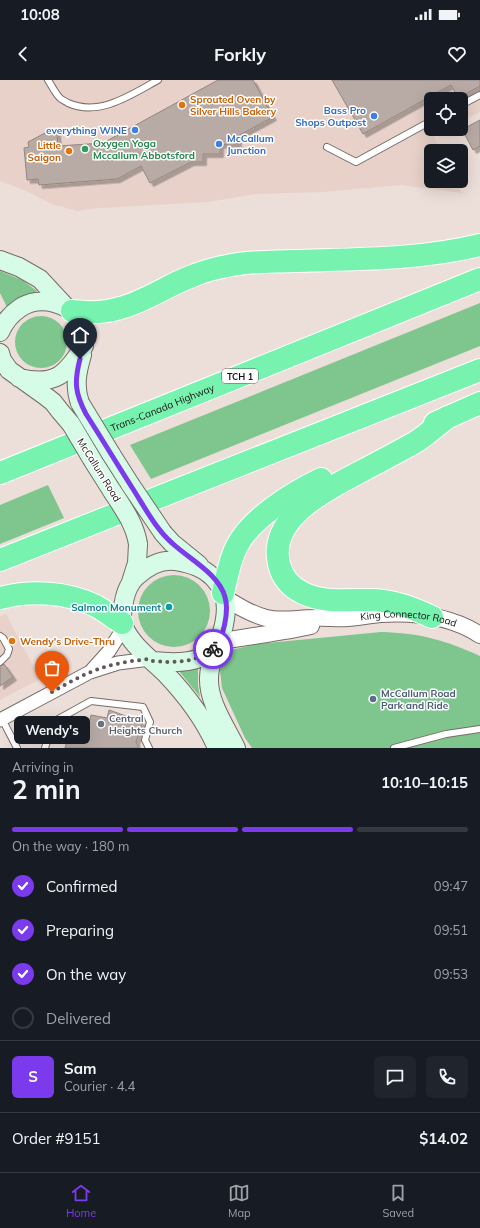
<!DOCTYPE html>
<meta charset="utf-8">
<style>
:root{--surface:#171b24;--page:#20242c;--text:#f1f3f6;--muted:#9ea1a6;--line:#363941;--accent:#7c3aed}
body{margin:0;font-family:Mulish,sans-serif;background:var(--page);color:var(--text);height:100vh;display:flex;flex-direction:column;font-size:15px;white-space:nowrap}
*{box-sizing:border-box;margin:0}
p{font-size:13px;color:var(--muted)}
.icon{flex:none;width:22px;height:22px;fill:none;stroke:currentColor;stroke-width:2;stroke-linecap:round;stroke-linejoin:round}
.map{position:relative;height:668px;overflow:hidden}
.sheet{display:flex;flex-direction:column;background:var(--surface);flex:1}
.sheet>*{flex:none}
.buttons{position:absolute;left:424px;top:12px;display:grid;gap:8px}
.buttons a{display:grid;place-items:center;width:44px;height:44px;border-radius:6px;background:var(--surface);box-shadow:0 4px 16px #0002;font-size:20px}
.pin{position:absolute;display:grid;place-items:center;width:34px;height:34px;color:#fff;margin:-41px -17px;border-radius:50% 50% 50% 0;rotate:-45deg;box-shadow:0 0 4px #0007}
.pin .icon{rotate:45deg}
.courier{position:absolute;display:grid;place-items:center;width:40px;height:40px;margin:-20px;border:3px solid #7c3aed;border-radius:50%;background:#fff;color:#222;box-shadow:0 1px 5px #0007}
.bubble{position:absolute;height:28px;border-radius:6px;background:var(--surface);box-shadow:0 4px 16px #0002;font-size:13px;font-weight:700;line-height:28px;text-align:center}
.summary em{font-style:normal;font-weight:700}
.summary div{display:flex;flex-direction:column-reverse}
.summary{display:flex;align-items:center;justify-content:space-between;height:68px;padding:0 12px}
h1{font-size:26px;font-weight:700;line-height:30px}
.bar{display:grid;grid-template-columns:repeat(4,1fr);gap:6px 4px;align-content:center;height:48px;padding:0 12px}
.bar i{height:5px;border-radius:3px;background:var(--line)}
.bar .current{background:var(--accent)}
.bar p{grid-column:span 4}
.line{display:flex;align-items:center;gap:10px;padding:0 12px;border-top:1px solid var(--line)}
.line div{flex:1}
.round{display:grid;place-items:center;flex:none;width:42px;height:42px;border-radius:6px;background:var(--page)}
ol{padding:0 12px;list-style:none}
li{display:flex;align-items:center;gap:12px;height:44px}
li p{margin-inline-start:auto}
li .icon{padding:4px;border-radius:50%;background:var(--accent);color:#fff;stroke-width:4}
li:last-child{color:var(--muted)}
li i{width:22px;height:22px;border:2px solid var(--line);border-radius:50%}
.status{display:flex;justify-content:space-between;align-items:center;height:28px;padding:0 20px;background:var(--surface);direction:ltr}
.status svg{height:11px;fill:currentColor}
header{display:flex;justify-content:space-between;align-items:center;height:52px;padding:0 12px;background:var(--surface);font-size:18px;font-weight:700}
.tabs{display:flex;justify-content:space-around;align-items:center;height:56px;border-top:1px solid var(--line);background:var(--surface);font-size:11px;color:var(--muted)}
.tabs a{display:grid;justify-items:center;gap:2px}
.tabs .current{color:var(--accent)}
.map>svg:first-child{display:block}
.built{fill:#e7d1c9}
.green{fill:#7ec68d}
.building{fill:#b8aba6;stroke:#938682;filter:url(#shadow)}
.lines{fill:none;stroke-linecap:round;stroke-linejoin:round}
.service-casing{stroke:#786c67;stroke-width:8}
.minor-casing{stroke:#786c67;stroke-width:15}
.tertiary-casing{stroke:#786c67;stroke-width:18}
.secondary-casing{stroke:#786c67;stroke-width:20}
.motorway-casing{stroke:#fff;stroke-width:24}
.service{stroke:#fff;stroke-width:6}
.minor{stroke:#fff;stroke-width:13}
.tertiary{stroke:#fff;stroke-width:16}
.secondary{stroke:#d6fbe7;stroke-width:18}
.motorway{stroke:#77f3af;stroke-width:22}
.secondary-bridge-casing{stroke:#786c67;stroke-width:20;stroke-linecap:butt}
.secondary-bridge{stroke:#d6fbe7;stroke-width:18}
.done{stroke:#615956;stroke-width:4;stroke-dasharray:0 7.2}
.route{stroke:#7c3aed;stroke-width:5}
.food-dot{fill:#e8710a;stroke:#fff;stroke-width:1.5}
.shop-dot{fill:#3f7fe0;stroke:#fff;stroke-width:1.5}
.leisure-dot{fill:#2e9e5b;stroke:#fff;stroke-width:1.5}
.culture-dot{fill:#0f9aa8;stroke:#fff;stroke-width:1.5}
.service-dot{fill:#5c6f8a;stroke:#fff;stroke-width:1.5}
.worship-dot{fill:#6b7280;stroke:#fff;stroke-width:1.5}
.labels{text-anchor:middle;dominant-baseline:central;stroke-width:3;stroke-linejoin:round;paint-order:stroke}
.shield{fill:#fff;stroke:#5c5858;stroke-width:1}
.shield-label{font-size:9px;font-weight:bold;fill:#161110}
.food-label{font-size:10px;font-weight:bold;fill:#c56008;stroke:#fff;text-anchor:start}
.shop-label{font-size:10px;font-weight:bold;fill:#366cbe;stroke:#fff;text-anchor:end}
.leisure-label{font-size:10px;font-weight:bold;fill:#27864d;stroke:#fff;text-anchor:start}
.street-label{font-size:10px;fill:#161110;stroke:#fff}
.culture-label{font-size:10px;font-weight:bold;fill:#0d838f;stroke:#fff;text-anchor:end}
.service-label{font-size:10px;font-weight:bold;fill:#4e5e75;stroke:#fff;text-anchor:start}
.worship-label{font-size:10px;font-weight:bold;fill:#5b616d;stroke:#fff;text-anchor:start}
</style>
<div class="status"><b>10:08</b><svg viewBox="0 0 49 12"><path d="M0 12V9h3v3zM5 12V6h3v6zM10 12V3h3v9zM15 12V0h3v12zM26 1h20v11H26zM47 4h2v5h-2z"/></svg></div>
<header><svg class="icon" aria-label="back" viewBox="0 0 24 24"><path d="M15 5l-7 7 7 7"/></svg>Forkly<svg class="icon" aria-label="heart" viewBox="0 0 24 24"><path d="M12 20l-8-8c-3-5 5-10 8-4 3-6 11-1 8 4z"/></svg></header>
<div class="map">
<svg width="480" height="668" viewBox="0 0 480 668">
<defs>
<filter id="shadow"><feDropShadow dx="3.5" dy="3.5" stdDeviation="0" flood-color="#0004"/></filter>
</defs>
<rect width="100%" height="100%" fill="#ecded9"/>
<!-- built -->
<path class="built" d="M0,0h480v32l-19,10v-23h-30v30h17l-14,8 7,14h-10v30h25l6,12 -61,-8 -79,7 -66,2 -48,8 -111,6 -20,3 -25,-7 -28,-14 -24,-9z
M6,534l34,65 -40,21v-84z"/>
<!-- green -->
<path class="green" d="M0,191l22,9 15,11 -1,2c-12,2 -20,7 -29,14l-7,-14z
M480,223v43l-329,133 -21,-34z
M15 262a26 26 0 1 1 52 0a26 26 0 1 1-52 0Z
M48,405l16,33 -64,26v-39z
M138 531a36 36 0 1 1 72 0a36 36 0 1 1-72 0Z
M381,552c39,1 64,8 99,24v92h-228l-7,-10 -23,-50 -2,-17 3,-12 8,-9 26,-6z
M198,588v17l2,12 -21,-26z"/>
<!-- building -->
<path class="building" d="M218,0h35l20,37 -35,19v7l-18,2v9h-17v8h-12l-41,21 -9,-17 -24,13 -78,6 -1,-6 -11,1 -3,-32 5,-1 -1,-5 17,-9 12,-1 1,14 45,-3z
M332,0h148v6l-22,12 -7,-13 -88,49z
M480,40v26l-7,4 -9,-17 1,-5z
M4,584l9,13 -13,9v-20z
M109,630l34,12 -7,20 3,6h-74l9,-30 15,5 2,-8 16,3z"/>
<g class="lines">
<!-- service casing -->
<g class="service-casing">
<path id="service" d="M48,0c4,6 7,13 12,18 2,2 5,3 8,5 31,14 63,-8 90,-23
M461,25l19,-10
M327,67l29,15 75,-41
M0,556l3,2 6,11 -2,6 -7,7
M2,639l15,29
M45,668l8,-26 38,-21 52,6 7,15 -5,18 4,8
M394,668l52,-14 34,-5"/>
</g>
<!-- minor casing -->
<g class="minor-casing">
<path id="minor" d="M91,591l18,-20 15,-24
M0,640l90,-48 28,-9 32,-4"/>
</g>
<!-- tertiary casing -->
<g class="tertiary-casing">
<g id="tertiary">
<path id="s1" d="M225,518c13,8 26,16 41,20 16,4 32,0 48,0 11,-1 23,1 34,0 11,-1 22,-3 33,-4 34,-2 70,2 99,21"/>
<path d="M218,562c31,-6 62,-9 93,-16"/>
</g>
</g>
<!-- secondary casing -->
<g class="secondary-casing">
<path id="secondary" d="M0,180l19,7 21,12 26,28
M0,252c4,-9 11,-18 20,-24 19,-13 53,-6 61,17 3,6 2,14 3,21 -19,30 -29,40 -65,32
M0,273l2,7 7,10 35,25 9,7 7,9
M80,323c-6,-17 -3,-31 2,-48
M111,374l19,30
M93,381l19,30
M163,453l9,10 27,22
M131,502l6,-19 1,-19
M216,567c-3,10 -7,20 -7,31 -1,24 17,49 27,70
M153,581c37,4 66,1 72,-42 2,-13 1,-27 -8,-37 -11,-14 -25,-18 -42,-21 -15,-2 -28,6 -38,15 -2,2 -5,5 -6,7 -6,8 -12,34 -7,44 8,19 27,32 42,47 21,22 39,46 51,74"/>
</g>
<!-- motorway casing -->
<g class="motorway-casing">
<g id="motorway">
<path d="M72,231c17,2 33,2 48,-3 27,-7 49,-24 75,-33 10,-4 21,-7 32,-9 22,-5 44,-4 66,-5 62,-2 127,-1 187,-16"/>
<path d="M435,343l45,-20"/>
<path id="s2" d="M0,393l480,-194"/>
<path d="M0,480l480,-190"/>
<path d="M223,513c4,-16 6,-32 14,-47 14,-28 57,-54 84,-67"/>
<path d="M0,518c32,-8 67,-6 96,8 9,5 18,12 26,17"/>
<path d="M432,537c-19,-9 -37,-16 -58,-17 -24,-1 -49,4 -71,-7 -13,-6 -21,-16 -24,-29 -11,-46 47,-74 79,-91 19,-10 38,-20 56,-30 12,-7 23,-18 34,-26"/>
</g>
</g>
<!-- service -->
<use href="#service" class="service"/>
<!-- minor -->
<use href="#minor" class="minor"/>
<!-- tertiary -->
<use href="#tertiary" class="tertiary"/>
<!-- secondary -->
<use href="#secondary" class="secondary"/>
<!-- motorway -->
<use href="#motorway" class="motorway"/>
<!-- secondary-bridge casing -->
<g class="secondary-bridge-casing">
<path id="secondary-bridge" d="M80,323l31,51
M60,331l11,13 22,37
M130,404l33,49
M112,411c11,17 23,33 26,53"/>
</g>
<!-- secondary-bridge -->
<use href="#secondary-bridge" class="secondary-bridge"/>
</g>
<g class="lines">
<!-- done -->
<path class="done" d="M52,612c13,-7 26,-15 39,-20 19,-8 38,-11 59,-13l3,2c22,2 41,2 60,-12"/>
<!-- route -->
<path class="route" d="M80,279c-6,23 -5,34 6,55 16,25 31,50 47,75 12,19 23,40 39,54 17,16 47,31 53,54 4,13 -1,43 -12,52"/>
</g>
<!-- markers -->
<g class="food-dot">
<circle cx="182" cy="25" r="4"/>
<circle cx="69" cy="71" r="4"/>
<circle cx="12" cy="561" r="4"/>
</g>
<g class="shop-dot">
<circle cx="374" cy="36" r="4"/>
<circle cx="135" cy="50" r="4"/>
<circle cx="219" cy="64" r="4"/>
</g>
<circle class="leisure-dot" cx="85" cy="69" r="4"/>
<circle class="culture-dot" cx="169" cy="527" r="4"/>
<circle class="service-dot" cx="373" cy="619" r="4"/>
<circle class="worship-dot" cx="101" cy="644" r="4"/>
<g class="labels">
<!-- shield labels -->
<rect class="shield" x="222" y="289" width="36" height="14" rx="3"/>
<g class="shield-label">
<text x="240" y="296">TCH 1</text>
</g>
<!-- food labels -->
<g class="food-label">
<text x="190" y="19">Sprouted Oven by<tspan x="190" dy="12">Silver Hills Bakery</tspan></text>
<text x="61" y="65" text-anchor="end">Little<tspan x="61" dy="12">Saigon</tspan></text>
<text x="20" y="561">Wendy's Drive-Thru</text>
</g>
<!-- shop labels -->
<g class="shop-label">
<text x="366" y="30">Bass Pro<tspan x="366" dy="12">Shops Outpost</tspan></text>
<text x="127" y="50">everything WINE</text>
<text x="227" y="58" text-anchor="start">McCallum<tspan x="227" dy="12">Junction</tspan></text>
</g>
<!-- leisure labels -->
<g class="leisure-label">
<text x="93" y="63">Oxygen Yoga<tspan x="93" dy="12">Mccallum Abbotsford</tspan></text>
</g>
<!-- street labels -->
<g class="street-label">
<text stroke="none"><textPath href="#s2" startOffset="175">Trans-Canada Highway</textPath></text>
<text transform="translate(99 390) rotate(58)">McCallum Road</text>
<text stroke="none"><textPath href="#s1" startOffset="189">King Connector Road</textPath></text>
</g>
<!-- culture labels -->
<g class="culture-label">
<text x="161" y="527">Salmon Monument</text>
</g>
<!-- service labels -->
<g class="service-label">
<text x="381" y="613">McCallum Road<tspan x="381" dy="12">Park and Ride</tspan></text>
</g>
<!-- worship labels -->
<g class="worship-label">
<text x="109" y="638">Central<tspan x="109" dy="12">Heights Church</tspan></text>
</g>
</g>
</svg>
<div class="buttons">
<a><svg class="icon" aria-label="locate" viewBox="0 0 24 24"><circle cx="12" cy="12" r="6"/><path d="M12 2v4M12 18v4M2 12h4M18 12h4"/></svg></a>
<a><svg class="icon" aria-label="layers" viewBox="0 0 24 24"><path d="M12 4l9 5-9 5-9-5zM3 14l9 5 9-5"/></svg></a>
</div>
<div class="pin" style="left:52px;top:612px;background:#ea580c"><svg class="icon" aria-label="bag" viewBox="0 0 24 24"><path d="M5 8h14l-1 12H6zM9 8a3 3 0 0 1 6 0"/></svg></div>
<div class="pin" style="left:80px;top:279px;background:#1f2937"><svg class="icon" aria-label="home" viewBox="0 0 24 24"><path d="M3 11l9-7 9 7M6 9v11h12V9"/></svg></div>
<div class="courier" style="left:213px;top:569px"><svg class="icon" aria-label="bike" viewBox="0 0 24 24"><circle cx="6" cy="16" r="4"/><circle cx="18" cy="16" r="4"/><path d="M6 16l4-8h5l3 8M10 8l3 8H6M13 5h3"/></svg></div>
<div class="bubble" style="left:14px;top:636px;width:76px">Wendy's</div>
</div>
<section class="sheet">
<div class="summary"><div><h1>2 min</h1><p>Arriving in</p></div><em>10:10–10:15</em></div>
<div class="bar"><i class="current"></i><i class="current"></i><i class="current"></i><i></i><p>On the way · 180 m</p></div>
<ol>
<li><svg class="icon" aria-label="check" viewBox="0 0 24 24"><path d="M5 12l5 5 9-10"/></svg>Confirmed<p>09:47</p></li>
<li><svg class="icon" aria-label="check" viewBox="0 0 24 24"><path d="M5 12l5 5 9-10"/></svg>Preparing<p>09:51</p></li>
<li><svg class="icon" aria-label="check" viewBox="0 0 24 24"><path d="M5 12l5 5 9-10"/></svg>On the way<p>09:53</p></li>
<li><i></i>Delivered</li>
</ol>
<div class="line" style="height:72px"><b class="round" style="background:var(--accent);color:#fff">S</b><div><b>Sam</b><p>Courier · 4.4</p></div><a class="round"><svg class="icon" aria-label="chat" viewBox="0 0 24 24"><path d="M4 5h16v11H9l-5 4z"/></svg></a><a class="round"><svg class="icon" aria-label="phone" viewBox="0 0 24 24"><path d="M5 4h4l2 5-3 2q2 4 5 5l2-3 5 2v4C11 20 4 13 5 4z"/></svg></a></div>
<div class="line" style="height:52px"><div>Order #9151</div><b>$14.02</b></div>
</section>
<nav class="tabs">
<a class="current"><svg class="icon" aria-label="home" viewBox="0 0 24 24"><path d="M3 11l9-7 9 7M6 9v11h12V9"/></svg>Home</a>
<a><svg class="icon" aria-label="map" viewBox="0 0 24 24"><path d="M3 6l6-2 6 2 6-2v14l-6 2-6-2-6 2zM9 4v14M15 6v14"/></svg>Map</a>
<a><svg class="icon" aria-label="saved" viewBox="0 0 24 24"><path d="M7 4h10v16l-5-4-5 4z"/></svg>Saved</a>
</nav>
